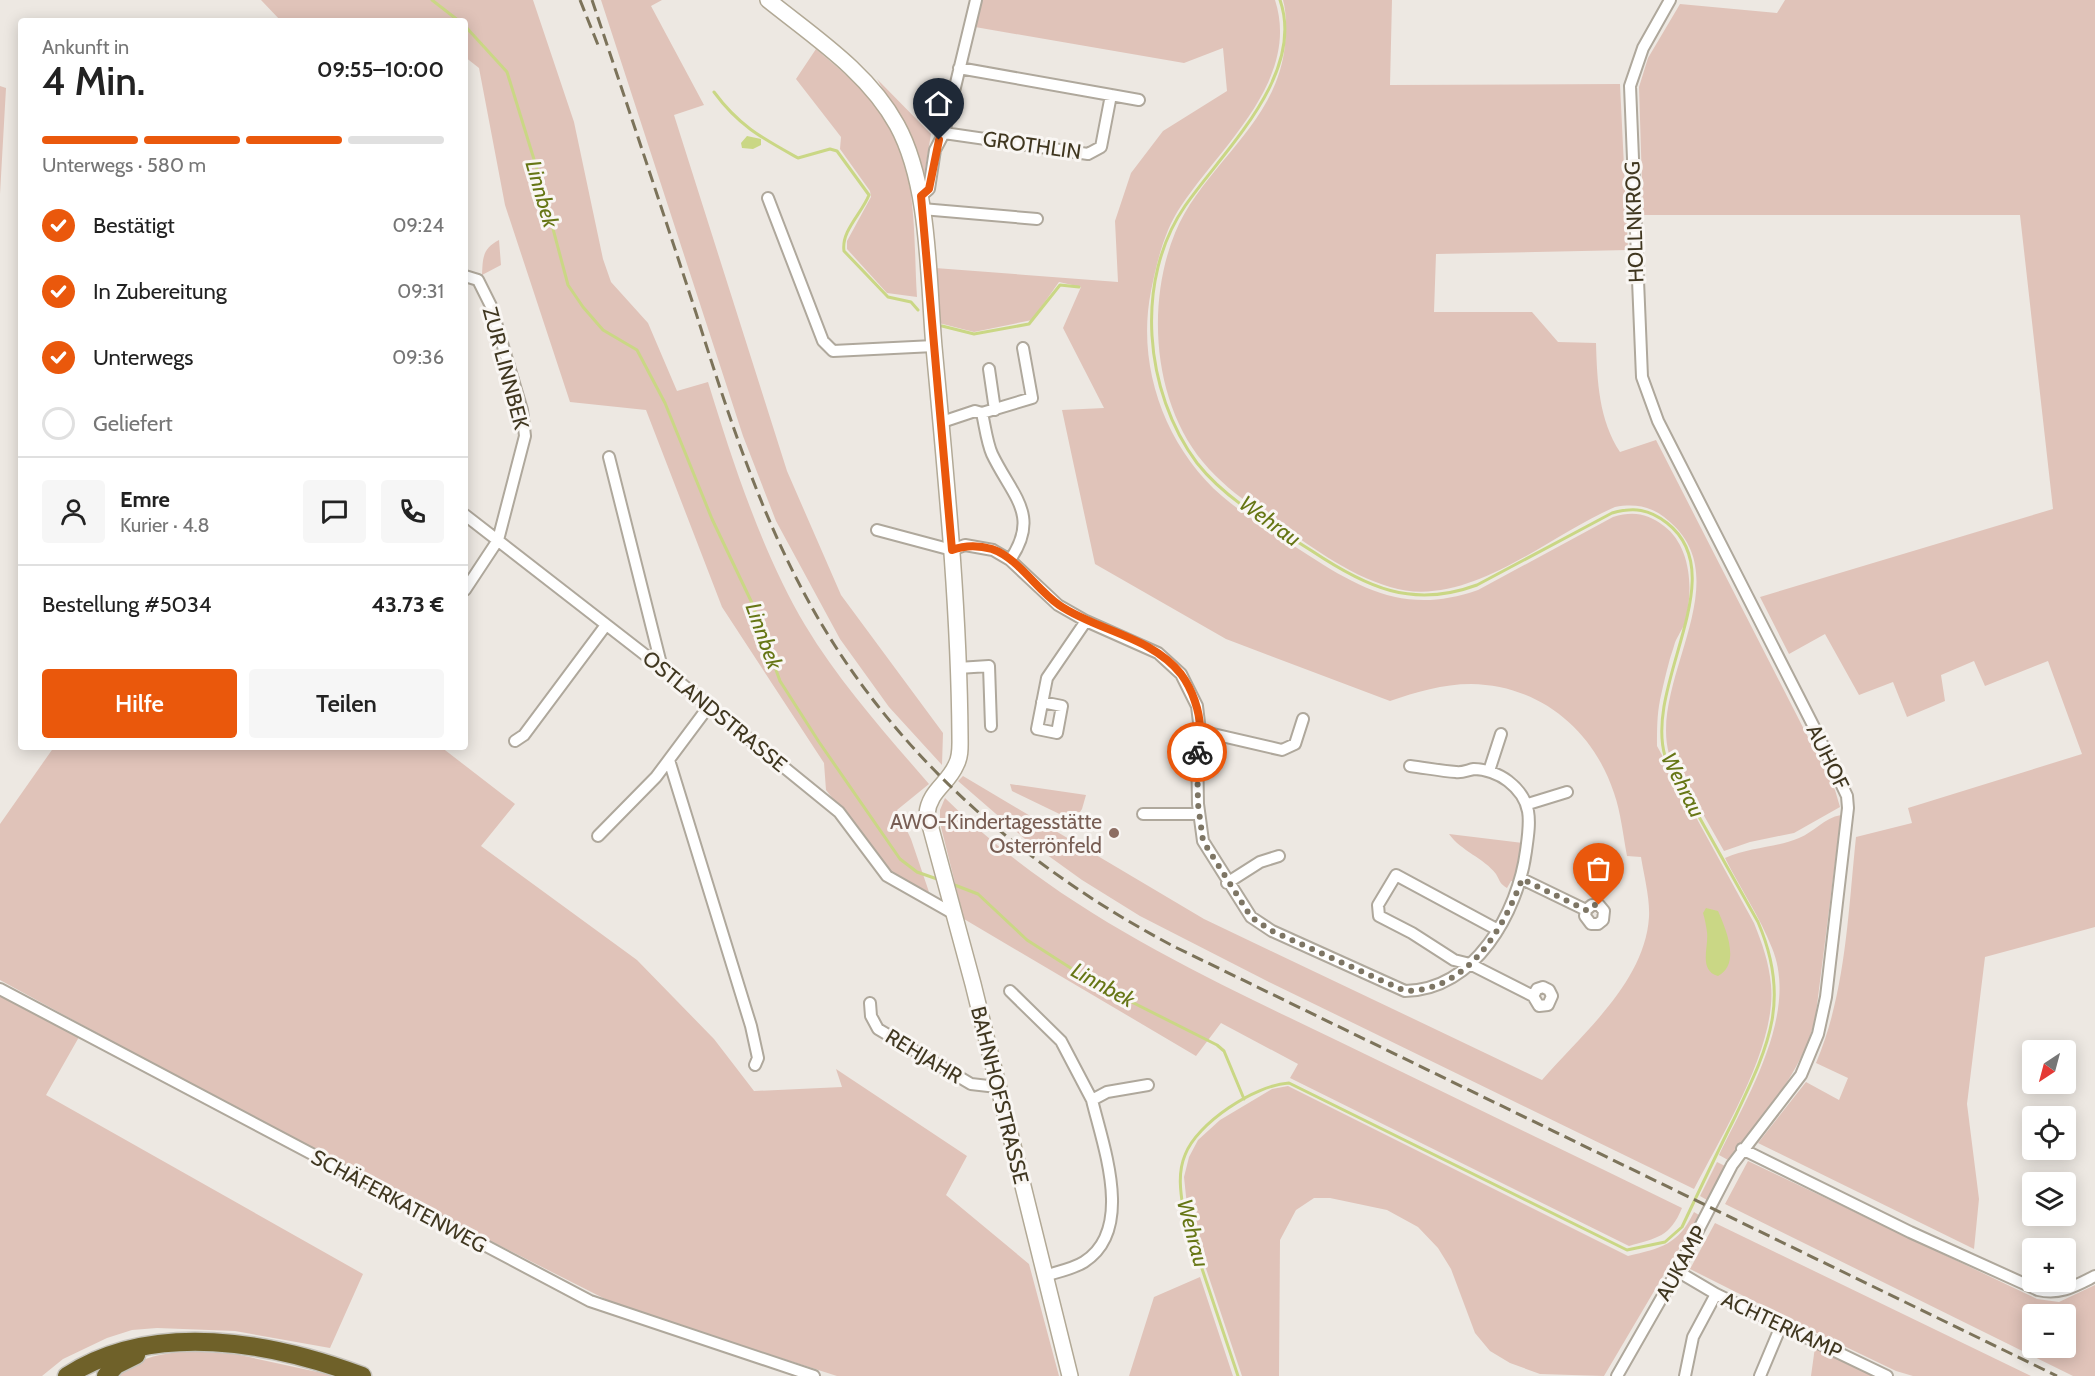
<!DOCTYPE html>
<html lang="de">
<meta charset="utf-8">
<style>
:root{--surface:#fff;--page:#f6f6f6;--text:#222;--muted:#767676;--line:#e0e0e0;--accent:#ea580c}
body{margin:0;font-family:Cabin,sans-serif;background:var(--page);color:var(--text);height:100vh;display:flex;flex-direction:column;font-size:22px;white-space:nowrap}
*{box-sizing:border-box;margin:0}
p{font-size:20px;color:var(--muted)}
.icon{flex:none;width:33px;height:33px;fill:none;stroke:currentColor;stroke-width:2;stroke-linecap:round;stroke-linejoin:round}
.map{position:relative;flex:1;overflow:hidden}
.sheet{position:absolute;left:18px;top:18px;width:450px;height:732px;display:flex;flex-direction:column;background:var(--surface);border-radius:6px;box-shadow:0 3px 15px #0003}
.sheet>*{flex:none}
.needle{width:39px;rotate:216deg}
.tools{position:absolute;left:2022px;top:1040px;display:grid;gap:12px}
.tools a{display:grid;place-items:center;width:54px;height:54px;border-radius:6px;background:var(--surface);box-shadow:0 3px 15px #0003;font-size:30px}
.pin{position:absolute;display:grid;place-items:center;width:51px;height:51px;color:#fff;margin:-62px -26px;border-radius:50% 50% 50% 0;rotate:-45deg;box-shadow:0 0 6px #0007}
.pin .icon{rotate:45deg}
.courier{position:absolute;display:grid;place-items:center;width:60px;height:60px;margin:-30px;border:4px solid #ea580c;border-radius:50%;background:#fff;color:#222;box-shadow:0 2px 8px #0007}
.summary em{font-style:normal;font-weight:600}
.summary div{display:flex;flex-direction:column-reverse}
.summary{display:flex;align-items:center;justify-content:space-between;height:102px;padding:0 24px}
h1{font-size:39px;font-weight:600;line-height:45px}
.bar{display:grid;grid-template-columns:repeat(4,1fr);gap:9px 6px;align-content:center;height:72px;padding:0 24px}
.bar i{height:8px;border-radius:4px;background:var(--line)}
.bar .active{background:var(--accent)}
.bar p{grid-column:span 4}
.line{display:flex;align-items:center;gap:15px;padding:0 24px;border-top:2px solid var(--line)}
.line div{flex:1}
.round{display:grid;place-items:center;flex:none;width:63px;height:63px;border-radius:6px;background:var(--page)}
ol{padding:0 24px;list-style:none}
li{display:flex;align-items:center;gap:18px;height:66px}
li p{margin-inline-start:auto}
li .icon{padding:6px;border-radius:50%;background:var(--accent);color:#fff;stroke-width:4}
li:last-child{color:var(--muted)}
li i{width:33px;height:33px;border:3px solid var(--line);border-radius:50%}
.action{display:flex;gap:12px;margin-top:auto;padding:12px 24px}
.action a{flex:1;height:69px;border-radius:6px;background:var(--accent);color:#fff;font-size:24px;font-weight:600;line-height:69px;text-align:center}
.action a+a{background:var(--page);color:var(--text)}
.map>svg:first-child{display:block}
.green{fill:#e0c3b9;fill-rule:evenodd}
.water{fill:#cad785}
.lines{fill:none;stroke-linecap:round;stroke-linejoin:round}
.stream{stroke:#cad785;stroke-width:3}
.minor-casing{stroke:#afa89c;stroke-width:14}
.secondary-casing{stroke:#b2a996;stroke-width:18}
.motorway-casing{stroke:#c6c3bc;stroke-width:21}
.minor{stroke:#fff;stroke-width:10}
.secondary{stroke:#fff;stroke-width:15}
.motorway{stroke:#6f6129;stroke-width:18}
.rail{stroke:#7c735a;stroke-width:3;stroke-dasharray:12 6;stroke-linecap:butt}
.done{stroke:#7d7564;stroke-width:6;stroke-dasharray:0 10.8}
.route{stroke:#ea580c;stroke-width:8}
.education-dot{fill:#8d6e63;stroke:#f9f6f3;stroke-width:2}
.labels{text-anchor:middle;dominant-baseline:central;stroke-width:6;stroke-linejoin:round;paint-order:stroke}
.street-label{font-size:21px;fill:#403720;stroke:#f9f6f3}
.education-label{font-size:21px;fill:#785e54;stroke:#f9f6f3;text-anchor:end}
.water-label{font-size:22px;font-style:italic;fill:#667615;stroke:#f9f6f3}
</style>
<div class="map">
<svg width="2095" height="1376" viewBox="0 0 2095 1376">
<rect width="100%" height="100%" fill="#ede8e2"/>
<!-- green -->
<path class="green" d="M261,0h272l41,122 29,137 8,23 37,41 29,68 31,-9c25,81 54,170 97,243 35,58 80,108 124,159l-32,26 14,29 18,53 -38,-19 -65,-83 -2,-27 -102,-156 -76,-197 -76,-8 -65,-197 -26,-137 -14,-11v-36h-50l-4,-2 -1,2h-129z
M601,0h61l-11,6 53,99 -30,10 113,356 54,124 102,138 -1,32 -53,-58 -49,-68 -64,-118 -33,-85z
M982,0h293c26,80 -55,147 -94,206 -17,25 -24,56 -30,85 -15,75 14,155 71,205 27,23 57,40 86,59 57,37 102,59 170,35l135,-73c20,-6 34,-4 51,9 28,21 30,67 20,99 -3,7 -8,13 -10,21 -6,17 -10,36 -14,54 -3,15 -3,30 -3,46l97,177c8,20 15,39 17,62 6,61 -49,150 -77,204l-427,-208 -127,-65 -58,-36 -57,-41 -67,-58 5,-5 241,143 338,161c40,-46 103,-98 107,-163 1,-19 -5,-41 -8,-60l-14,-1c-4,-21 -6,-43 -13,-63 -21,-64 -75,-108 -143,-109 -28,0 -55,8 -81,17l-164,-62 -131,-75 -33,-154 42,-2 -41,-80 18,-41 -22,-5 -27,38 -58,12 -35,-9 -4,-55 183,14 -3,-61 16,-48 32,-42 64,-40 -4,-43 -39,15 -209,-36z
M1283,0h109l-2,85 230,-1 8,166 -192,4 -2,58h98l26,30 38,1c1,38 3,77 24,109l36,-12 179,350 5,17 -46,26 -44,9 -26,9 -55,-97c-20,-73 70,-172 1,-232 -16,-15 -33,-19 -55,-15 -68,29 -148,104 -225,80 -44,-13 -82,-43 -119,-68 -24,-16 -49,-34 -68,-57 -50,-60 -57,-158 -28,-229 28,-68 103,-109 110,-189 1,-14 2,-30 -2,-44z
M1785,0h310v927l-110,30 -18,147 12,95 -5,50 -216,-106 48,-61 33,18 9,-22 -32,-15c30,-71 32,-150 40,-226l56,-14 -4,-15 174,-54 -34,-93 -63,25 -11,-25 -33,14 4,26 -38,16 -14,-35 -34,13 -34,-61 -36,20 -29,-57 293,-88 -33,-294h-377l-4,-128 9,-29 32,-54 97,9z
M816,49c23,20 48,39 66,64 37,51 31,125 35,184l-30,-4 -40,-44v-8l24,-44 -1,-6 -30,-42 1,-12 -45,-58z
M877,79l54,55 -7,42h-3l-20,-56z
M0,86l6,2 -6,106z
M499,240l2,25 -19,10c1,-17 0,-26 17,-35z
M54,747h387l74,57 -34,42 156,114 77,79 40,52 88,-4 -6,-18 131,87 -21,39 83,69 30,112h-222l-218,-70 -314,-159 -305,-167v-156z
M1010,784l76,11 -4,14 -8,12 -62,-30z
M945,798c113,112 250,174 391,242 115,56 231,112 346,168 -12,29 -25,30 -53,38l-339,-168 8,-14 -77,-41 -25,33 -232,-137 -24,-96v-13z
M1841,815l-25,198c-10,57 -54,102 -88,147l-9,-5c28,-58 80,-142 53,-207 -12,-31 -32,-60 -47,-90 24,-11 50,-10 74,-20 15,-6 25,-20 42,-23z
M1449,834l74,9 -6,39 -6,-1 -4,7c-7,-4 -7,-7 -11,-14 -12,-16 -35,-23 -47,-40z
M0,996l79,41 -33,58 317,179 -33,74 -95,-17 -78,-3 -25,2 -25,8 -44,21 -21,17h-42z
M1288,1086l340,170c33,-8 50,-11 66,-44l5,3 -95,161 -64,-2 -30,-11 -20,-12 -15,-18 -24,-64 -13,-21 -20,-21 -31,-17 -57,-12h-16l-18,12 -16,30 -1,136h-37l-54,-161 -4,-38 5,-20 9,-17 22,-20 52,-31z
M1748,1161l289,138 22,3 36,-17v91h-22l-348,-172zM2032,1314h34v33h-34z
M1717,1162l8,4 -18,34 -7,-4z
M1715,1223l316,153h-118l-17,-5 -79,-38 -127,-64z
M1200,1277l33,99h-104l25,-79z
M1815,1347l59,29h-63z
M186,1351l49,3 101,22h-220c20,-18 44,-22 70,-25z"/>
<!-- water -->
<path class="water" d="M747,136l14,3v6l-8,4 -11,-1 -1,-5z
M1706,908l12,3c8,18 23,53 0,65 -20,-6 -9,-29 -11,-44 -1,-6 -2,-13 -4,-19z"/>
<g class="lines">
<!-- stream -->
<path class="stream" d="M432,0l27,21
M465,26l42,46 30,97 31,116 15,22 20,23 34,20 28,53 47,116 40,84 28,78 39,61 81,117 17,13 23,8
M714,92c25,34 48,46 84,66l32,-9 7,2 32,44c-7,18 -28,36 -25,56l44,46 23,5 7,8
M942,326l32,8 55,-10 31,-39 19,2
M952,884l26,10 49,46 67,43 123,62 7,6 20,48
M1238,1376l-54,-161c-3,-20 -7,-41 1,-60 12,-32 70,-70 104,-72l338,167 38,-8 17,-15c17,-36 34,-72 52,-108 34,-72 58,-118 24,-197l-93,-166c-21,-72 69,-181 2,-233 -18,-14 -33,-16 -55,-10l-135,72c-65,24 -111,2 -165,-34 -39,-25 -86,-51 -115,-88 -53,-71 -63,-183 -12,-257 38,-55 121,-131 95,-206"/>
<!-- minor casing -->
<g class="minor-casing">
<path id="minor" d="M1111,95l28,5
M944,133l144,21 13,-7 10,-52 -152,-27
M921,196l8,-7 6,-39 9,-17 32,-133
M768,198l55,143 10,10 101,-5
M922,209l115,10
M465,276l13,4 13,26 31,104 3,26 -27,104 -33,50
M989,369l6,41
M982,413c3,13 5,30 10,41 20,42 49,61 18,106
M942,422l33,-11 7,2 50,-15 -9,-50
M609,457l53,211
M465,515l197,153 177,144 48,64 67,38
M877,530l75,20 13,-5 28,5 17,10 48,45 28,16 72,32 23,21 16,32 3,25 -3,16 1,57 5,37 48,76 21,14 133,60c70,-1 113,-79 121,-140 4,-29 8,-50 -18,-70 -9,-7 -23,-12 -34,-12 -6,1 -12,4 -18,3 -15,-1 -30,-4 -46,-6
M958,668l31,-2 2,60
M1042,702l20,4 -5,27 -20,-4 10,-51 39,-57
M1200,731l82,19 13,-6 8,-25
M515,741l9,-6 82,-110
M669,760l82,266 7,32 -3,7
M1489,771l12,-37
M1528,804l39,-12
M1143,814h56
M598,836l58,-59 53,-71
M1522,879l64,31 6,-5h7l5,6 -1,9 -5,4h-7l-6,-8 1,-6
M1227,883l33,-21 19,-6
M1498,930l-102,-55 -18,30 1,11 33,17 42,27 16,4 63,32 6,10 9,-1 4,-9 -3,-6 -6,-3 -6,2 -4,7
M0,989l590,312 224,75
M1010,991l51,50 31,59
M870,1003l1,13 7,13 93,55 26,3
M1742,1149l168,83 128,58c23,5 37,-4 57,-14
M1677,1271l39,23 171,82
M1044,1276c13,-4 29,-7 40,-14 51,-32 19,-116 8,-162l15,-8 41,-7
M1617,1376l60,-105 55,-106 69,-90 17,-41 8,-37 22,-189 -1,-12 -31,-65 -158,-310 -16,-44 -12,-291 13,-38 27,-48
M1685,1376l8,-39 23,-43
M1760,1376l21,-50"/>
</g>
<!-- secondary casing -->
<g class="secondary-casing">
<path id="secondary" d="M768,0c46,37 100,72 129,125 33,60 31,154 37,222 12,130 25,259 26,389 0,10 1,20 -4,29 -8,19 -27,26 -29,49l46,170 97,392"/>
</g>
<!-- motorway casing -->
<g class="motorway-casing">
<path id="motorway" d="M67,1376c87,-56 205,-34 295,0
M106,1376l10,-11 20,-10"/>
</g>
<!-- minor -->
<use href="#minor" class="minor"/>
<!-- secondary -->
<use href="#secondary" class="secondary"/>
<!-- motorway -->
<use href="#motorway" class="motorway"/>
<!-- rail -->
<path class="rail" d="M580,0l20,50
M592,0c35,104 70,209 104,313 30,95 61,192 108,280 83,156 217,273 371,354l882,429"/>
</g>
<g class="lines">
<!-- done -->
<path class="done" d="M1197,752l1,52 5,37 48,76 21,14 133,60c62,0 98,-61 117,-112l64,31 6,-5h7"/>
<!-- route -->
<path class="route" d="M939,140l-10,49 -8,7 31,354c13,-5 26,-5 40,-1 26,9 44,40 67,56 38,26 92,31 122,69 11,15 19,37 19,55 0,8 -3,15 -3,23"/>
</g>
<!-- markers -->
<circle class="education-dot" cx="1114" cy="833" r="6"/>
<g class="labels">
<!-- street labels -->
<g class="street-label">
<text transform="translate(1032 145) rotate(8)">GROTHLIN</text>
<text transform="translate(1634 222) rotate(-92)">HOLLNKROG</text>
<text transform="translate(506 368) rotate(75)">ZUR LINNBEK</text>
<text transform="translate(715 711) rotate(39)">OSTLANDSTRASSE</text>
<text transform="translate(1828 757) rotate(64)">AUHOF</text>
<text transform="translate(924 1056) rotate(31)">REHJAHR</text>
<text transform="translate(1000 1095) rotate(76)">BAHNHOFSTRASSE</text>
<text transform="translate(399 1201) rotate(28)">SCHÄFERKATENWEG</text>
<text transform="translate(1681 1263) rotate(-61)">AUKAMP</text>
<text transform="translate(1782 1325) rotate(25)">ACHTERKAMP</text>
</g>
<!-- education labels -->
<g class="education-label">
<text x="1102" y="821">AWO-Kindertagesstätte<tspan x="1102" dy="24">Osterrönfeld</tspan></text>
</g>
<!-- water labels -->
<g class="water-label">
<text transform="translate(542 194) rotate(74)">Linnbek</text>
<text transform="translate(1270 521) rotate(36)">Wehrau</text>
<text transform="translate(764 636) rotate(70)">Linnbek</text>
<text transform="translate(1683 785) rotate(63)">Wehrau</text>
<text transform="translate(1103 985) rotate(29)">Linnbek</text>
<text transform="translate(1193 1233) rotate(75)">Wehrau</text>
</g>
</g>
</svg>
<div class="tools">
<a><svg class="needle" viewBox="-14 -14 28 28"><path d="M0-13l5 13h-10z" fill="#e53935"/><path d="M0 13l5-13h-10z" fill="#767676"/></svg></a>
<a><svg class="icon" aria-label="locate" viewBox="0 0 24 24"><circle cx="12" cy="12" r="6"/><path d="M12 2v4M12 18v4M2 12h4M18 12h4"/></svg></a>
<a><svg class="icon" aria-label="layers" viewBox="0 0 24 24"><path d="M12 4l9 5-9 5-9-5zM3 14l9 5 9-5"/></svg></a>
<a>+</a>
<a>−</a>
</div>
<div class="pin" style="left:1599px;top:905px;background:#ea580c"><svg class="icon" aria-label="bag" viewBox="0 0 24 24"><path d="M5 8h14l-1 12H6zM9 8a3 3 0 0 1 6 0"/></svg></div>
<div class="pin" style="left:939px;top:140px;background:#1f2937"><svg class="icon" aria-label="home" viewBox="0 0 24 24"><path d="M3 11l9-7 9 7M6 9v11h12V9"/></svg></div>
<div class="courier" style="left:1197px;top:752px"><svg class="icon" aria-label="bike" viewBox="0 0 24 24"><circle cx="6" cy="16" r="4"/><circle cx="18" cy="16" r="4"/><path d="M6 16l4-8h5l3 8M10 8l3 8H6M13 5h3"/></svg></div>
<section class="sheet">
<div class="summary"><div><h1>4 Min.</h1><p>Ankunft in</p></div><em>09:55–10:00</em></div>
<div class="bar"><i class="active"></i><i class="active"></i><i class="active"></i><i></i><p>Unterwegs · 580 m</p></div>
<ol>
<li><svg class="icon" aria-label="check" viewBox="0 0 24 24"><path d="M5 12l5 5 9-10"/></svg>Bestätigt<p>09:24</p></li>
<li><svg class="icon" aria-label="check" viewBox="0 0 24 24"><path d="M5 12l5 5 9-10"/></svg>In Zubereitung<p>09:31</p></li>
<li><svg class="icon" aria-label="check" viewBox="0 0 24 24"><path d="M5 12l5 5 9-10"/></svg>Unterwegs<p>09:36</p></li>
<li><i></i>Geliefert</li>
</ol>
<div class="line" style="height:108px"><a class="round"><svg class="icon" aria-label="person" viewBox="0 0 24 24"><circle cx="12" cy="8" r="4"/><path d="M4 21q1-7 8-7t8 7"/></svg></a><div><b>Emre</b><p>Kurier · 4.8</p></div><a class="round"><svg class="icon" aria-label="chat" viewBox="0 0 24 24"><path d="M4 5h16v11H9l-5 4z"/></svg></a><a class="round"><svg class="icon" aria-label="phone" viewBox="0 0 24 24"><path d="M5 4h4l2 5-3 2q2 4 5 5l2-3 5 2v4C11 20 4 13 5 4z"/></svg></a></div>
<div class="line" style="height:78px"><div>Bestellung #5034</div><b>43.73 €</b></div>
<div class="action"><a>Hilfe</a><a>Teilen</a></div>
</section>
</div>
